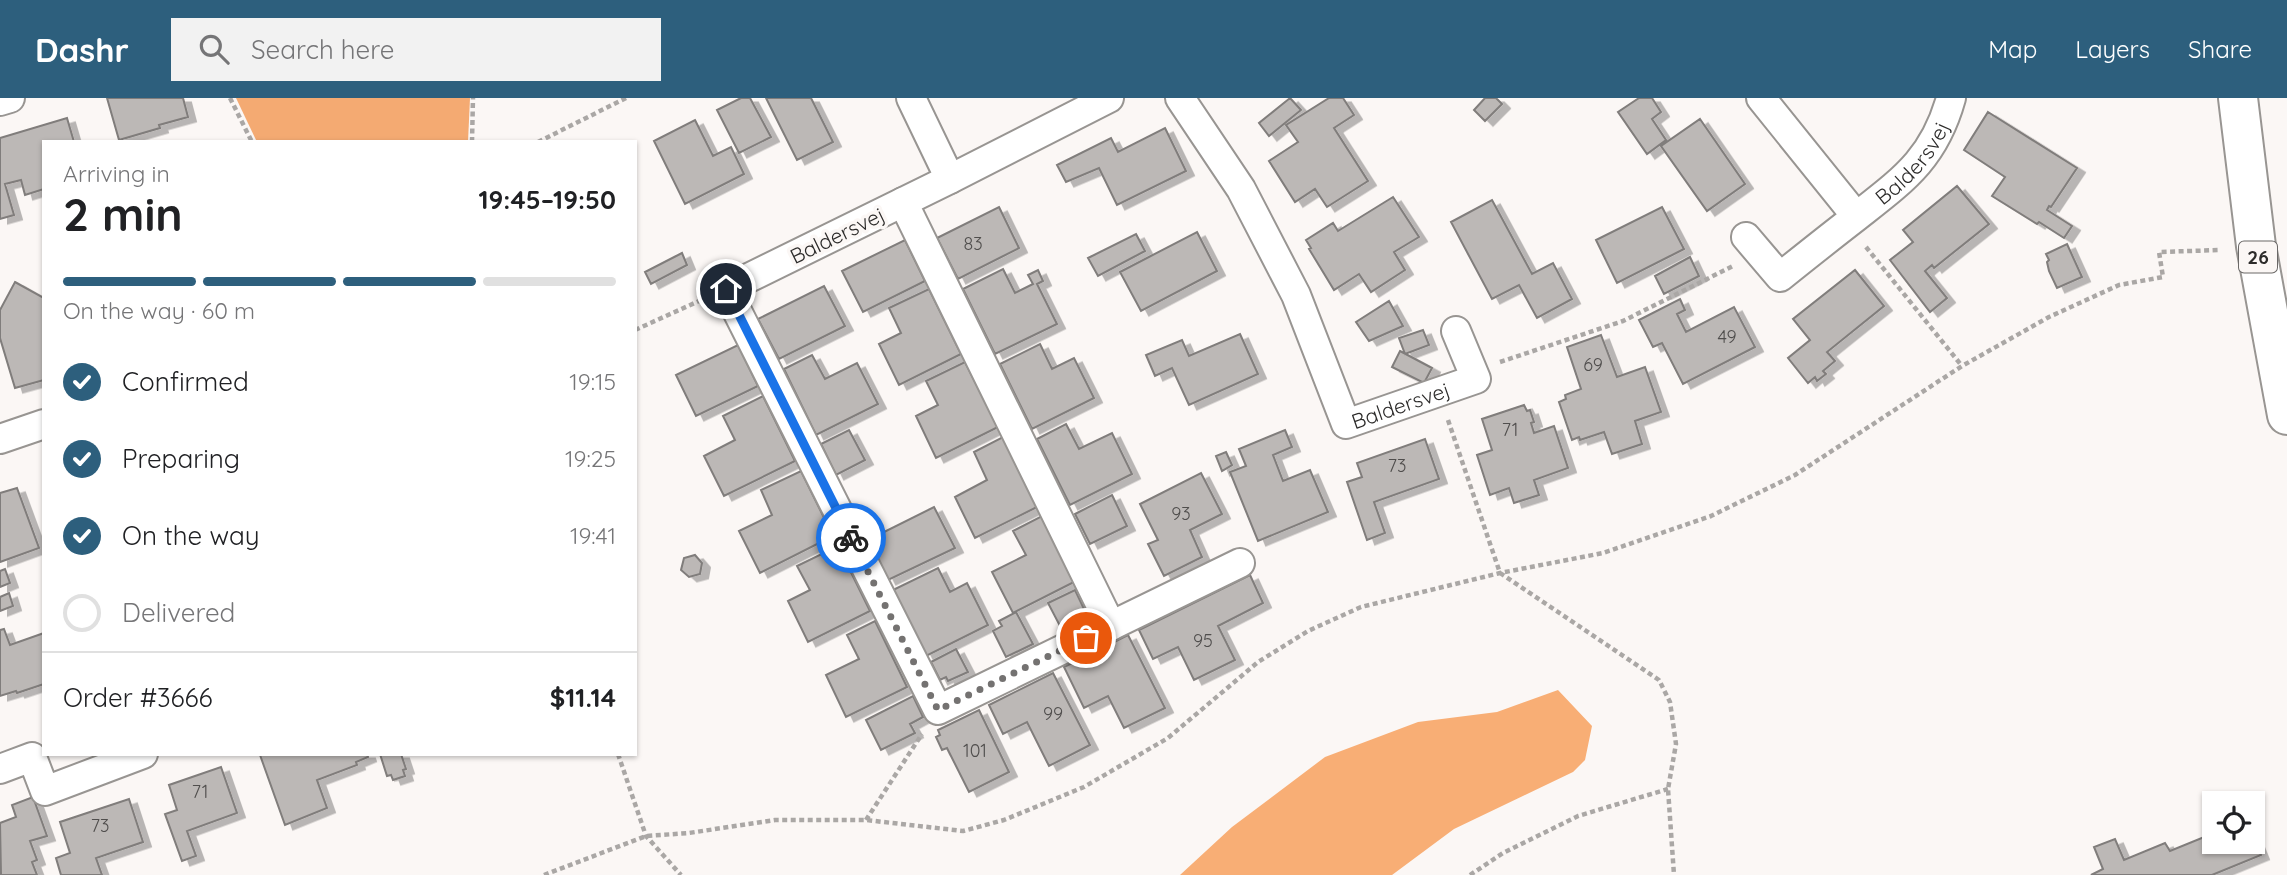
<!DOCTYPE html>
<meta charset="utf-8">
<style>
:root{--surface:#fff;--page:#f2f2f2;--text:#202124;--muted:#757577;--line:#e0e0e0;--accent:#2d5f7d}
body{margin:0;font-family:Quicksand,sans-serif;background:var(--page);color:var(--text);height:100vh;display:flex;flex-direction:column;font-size:26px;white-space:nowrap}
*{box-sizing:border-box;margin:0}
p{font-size:23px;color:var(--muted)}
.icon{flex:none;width:38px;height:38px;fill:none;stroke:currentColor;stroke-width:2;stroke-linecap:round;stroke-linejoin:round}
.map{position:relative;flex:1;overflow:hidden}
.panel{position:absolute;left:42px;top:42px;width:595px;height:616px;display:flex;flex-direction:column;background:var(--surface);border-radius:0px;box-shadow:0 2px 5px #0004}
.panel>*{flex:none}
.controls{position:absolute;left:2202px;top:693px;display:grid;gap:14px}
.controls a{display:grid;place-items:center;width:63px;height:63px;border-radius:0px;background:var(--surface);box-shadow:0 2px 5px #0004;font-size:35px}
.pin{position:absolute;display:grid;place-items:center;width:60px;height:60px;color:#fff;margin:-30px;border:4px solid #fff;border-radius:50%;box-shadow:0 2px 7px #0007}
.courier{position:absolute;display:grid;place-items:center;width:70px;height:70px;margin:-35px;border:5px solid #1a73e8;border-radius:50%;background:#fff;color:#222;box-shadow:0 2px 9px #0007}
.overview em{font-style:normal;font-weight:700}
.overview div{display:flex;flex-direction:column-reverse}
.overview{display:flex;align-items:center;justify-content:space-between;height:119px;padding:0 21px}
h1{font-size:46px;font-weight:700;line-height:52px}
.bar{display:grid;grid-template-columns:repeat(4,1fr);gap:10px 7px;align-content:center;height:84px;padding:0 21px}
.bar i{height:9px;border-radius:5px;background:var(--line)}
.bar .active{background:var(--accent)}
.bar p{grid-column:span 4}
.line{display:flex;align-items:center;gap:18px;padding:0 21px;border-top:2px solid var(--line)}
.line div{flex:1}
ol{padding:0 21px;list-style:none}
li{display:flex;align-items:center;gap:21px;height:77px}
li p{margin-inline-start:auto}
li .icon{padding:7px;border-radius:50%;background:var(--accent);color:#fff;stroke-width:4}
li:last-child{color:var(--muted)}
li i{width:38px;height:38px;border:4px solid var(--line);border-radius:50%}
header{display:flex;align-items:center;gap:42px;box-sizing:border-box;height:98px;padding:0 35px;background:var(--accent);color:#fff}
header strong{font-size:33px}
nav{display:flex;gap:38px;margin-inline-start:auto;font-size:24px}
.search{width:490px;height:63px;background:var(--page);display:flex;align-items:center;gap:18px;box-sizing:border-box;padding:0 24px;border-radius:0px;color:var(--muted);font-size:26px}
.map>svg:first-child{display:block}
.forest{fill:#f4aa72}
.water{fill:#f8ae75}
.building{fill:#bcb8b6;stroke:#807d7b;stroke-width:2;filter:url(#shadow)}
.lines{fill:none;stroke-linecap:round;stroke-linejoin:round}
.street-casing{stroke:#989592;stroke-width:32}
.primary-casing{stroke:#989592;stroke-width:42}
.path{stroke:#aaa7a5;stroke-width:4.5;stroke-dasharray:5 3.5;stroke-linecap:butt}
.street{stroke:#fff;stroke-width:28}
.primary{stroke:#fff;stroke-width:38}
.done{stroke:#747271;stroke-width:7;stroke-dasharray:0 12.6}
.route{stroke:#1a73e8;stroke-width:9}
.labels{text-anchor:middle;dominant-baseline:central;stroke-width:7;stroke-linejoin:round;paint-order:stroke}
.number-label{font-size:18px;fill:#504e4d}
.shield{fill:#fbf7f5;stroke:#6a6867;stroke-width:2}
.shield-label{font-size:19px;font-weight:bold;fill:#2c2b2a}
.street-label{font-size:21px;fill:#2c2b2a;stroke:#fbf7f5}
</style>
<header>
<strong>Dashr</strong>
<div class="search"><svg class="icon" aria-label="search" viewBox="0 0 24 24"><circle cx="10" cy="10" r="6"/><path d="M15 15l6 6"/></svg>Search here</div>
<nav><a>Map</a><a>Layers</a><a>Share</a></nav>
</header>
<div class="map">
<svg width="2287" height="777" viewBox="0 0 2287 777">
<defs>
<filter id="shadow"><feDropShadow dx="8" dy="4.5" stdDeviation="0" flood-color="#0004"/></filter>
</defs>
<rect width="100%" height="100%" fill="#fbf7f5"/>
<!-- forest -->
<path class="forest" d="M236,0h234l-2,44h-211z"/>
<!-- water -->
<path class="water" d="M1558,592l34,36 -7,34 -12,12 -119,57 -62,46h-212l52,-48 93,-70 93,-35 79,-10z"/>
<!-- building -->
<path class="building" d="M107,0h76l5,19 -29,8 1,3 -41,12z
M741,0h9l21,39 -32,16 -22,-43z
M766,0h45l22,44 -36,18z
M1290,0l11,12 -32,26 -10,-13z
M1329,0h14l11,17 -20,13 34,53 -41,26 -12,-18 -20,13 -26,-41 29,-19 -12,-17z
M1485,0h11l6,6 -17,17 -11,-11z
M1639,0h13l9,14 -9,7 14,21 -19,14 -29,-42z
M1988,14l89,56 -26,39 -2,-1 -2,4 25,16 -8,12 -25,-16 -2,2 -45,-28 13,-19 -41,-27z
M67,20l7,24h-30v47l-19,6 -4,-15 -16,4 9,31 -14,4v-81z
M1700,21l45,65 -38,27 -46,-65z
M695,22l18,36 18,-9 13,27 -59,30 -31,-63z
M1165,30l21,43 -69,34 -18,-37 -33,14 -9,-17 54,-27 7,14z
M1957,88l32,38 -55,44 -2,-3 -7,6 22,27 -17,14 -40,-52 23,-18 -10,-12z
M1393,99l26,40 -25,15 11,18 -34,22 -12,-18 -25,16 -25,-41 2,-1 -5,-8 27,-17 5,8z
M1492,102l40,74 21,-11 19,36 -35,19 -18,-33 -27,14 -41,-77z
M999,109l20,41 -61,31 -21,-41z
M1662,109l22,42 -67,34 -21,-43z
M1197,134l20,39 -76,40 -21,-39z
M1136,136l9,17 -47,25 -10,-18z
M905,142l20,41 -62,31 -21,-41z
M2067,146l15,33 -25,11 -8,-17 -2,-9 2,-2 -3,-6z
M682,155l5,12 -36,19 -6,-12z
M1690,159l9,19 -35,18 -9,-18z
M1003,171l12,24 18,-9 -5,-9 10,-5 5,11 -6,3 20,40 -62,30 -32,-65z
M1855,172l29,36 -57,46 8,9 -12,10 3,3 -9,7 -2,-4 -7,6 -20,-25 22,-18 -17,-21z
M15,184l29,16v82l-29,8 -15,-50v-28z
M824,188l21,40 -66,33 -21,-40z
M929,191l32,65 -62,31 -20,-41 22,-11 -12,-25z
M1680,201l5,11 -8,4 9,18 48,-25 21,40 -72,37 -21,-41 -9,4 -14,-27z
M1389,203l14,25 -34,15 -13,-19z
M1423,232l6,15 -24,9 -6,-16z
M1240,236l18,40 -69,31 -17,-37 -17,8 -9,-21 36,-15 7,16z
M1601,237l16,42 28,-10 16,45 -26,9 7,23 -30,10 -8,-22 -24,8 -1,-3 -7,3 -13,-38 7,-3 -1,-4 16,-6 -14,-42z
M1040,246l12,25 22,-11 20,40 -62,31 -32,-65z
M738,247l20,41 -62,30 -20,-41z
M1400,253l32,17 -8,15 -32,-16z
M812,257l13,24 32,-16 21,41 -62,31 -32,-66z
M965,264l33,65 -62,31 -20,-42 22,-11 -12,-24z
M763,298l32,65 -71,35 -20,-40 31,-16 -12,-24z
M1524,307l3,6 3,-1 4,12 -3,1 3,10 20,-7 14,42 -34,12 5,15 -25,8 -5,-15 -19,7 -13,-40 15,-5 -10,-31z
M1066,326l13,25 33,-16 20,41 -62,31 -33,-66z
M849,332l16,30 -29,15 -15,-31z
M1285,332l7,17 -19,8 10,26 27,-11 18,42 -70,29 -28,-69 16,-6 -7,-17z
M1003,339l34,70 -62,31 -20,-41 32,-17 -13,-28z
M1425,341l14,40 -65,23 11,31 -18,7 -20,-58 15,-5 -5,-14z
M1226,354l6,13 -10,6 -6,-15z
M801,373l32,65 -73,37 -21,-42 33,-16 -11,-25z
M1201,375l21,41 -32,16 12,27 -38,19 -16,-32 10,-4 -18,-36z
M17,390l22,60 -39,14v-69z
M1112,397l15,31 -37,18 -15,-30z
M934,409l21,41 -67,32 -20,-40z
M1042,418l32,66 -61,31 -21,-41 34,-17 -13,-24z
M838,448l32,65 -62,31 -20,-41 22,-11 -13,-24z
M695,457l7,8 -2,11 -11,3 -8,-7 3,-12z
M938,470l12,24 17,-9 21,42 -62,31 -33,-66z
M5,471l5,14 -10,4v-16z
M1250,477l13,28 -45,23 17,34 -41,20 -16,-33 -25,12 -14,-29z
M1075,492l9,19 -6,3 3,4 -21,10 -12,-23z
M9,495l4,13 -13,5v-14z
M1016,514l17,32 -27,13 -13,-26 9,-5 -3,-5z
M875,523l32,66 -61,30 -20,-42 33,-16 -12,-24z
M4,531l6,16 34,-12v51l-27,9 -1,-2 -16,5v-66z
M1128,537l37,73 -41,20 -16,-32 -24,12 -20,-41z
M956,551l12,23 -20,9 -2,-4 -6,3 -9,-18z
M1053,575l37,72 -41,21 -22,-44 -24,12 -14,-29z
M913,598l10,21 -13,7 5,9 -34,17 -15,-30z
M979,612l30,62 -40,20 -22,-44 -5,2 -6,-13 4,-2 -2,-5z
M263,656h104l1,3 -12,5 1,3 -40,15 10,28 -42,17 -25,-70z
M380,656h21l5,15 -3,1 2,6 -12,4 -2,-5 -4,1z
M221,669l16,46 -50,18 9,25 -14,5 -17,-47 12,-4 -8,-25z
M33,699l14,39 -17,5 7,19 -5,2 5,13h-36l-1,-52 16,-6 -4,-12z
M129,701l14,43 -47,16 6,17h-41l-5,-17 14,-5 -10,-31z
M2214,735v9h38v-9l9,22 -49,20h-121l12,-6 -9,-22 21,-8 9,21 41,-17 5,8z"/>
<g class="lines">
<!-- street casing -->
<g class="street-casing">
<g id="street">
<path d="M911,0l39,81"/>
<path d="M1109,0l-159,81 -224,110 212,421 302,-147"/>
<path id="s1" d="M1180,0l61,91 55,106 50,129 130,-45 -20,-48"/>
<path d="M1761,0l95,118"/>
<path d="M0,3l10,-3"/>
<path d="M903,104l208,424"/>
<path id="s2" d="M1746,139l34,40c25,-20 50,-40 76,-60 47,-37 78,-58 95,-119"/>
<path d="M0,341l44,-15"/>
<path d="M0,671l32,-12 13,34 98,-37"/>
</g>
</g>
<!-- primary casing -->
<g class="primary-casing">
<path id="primary" d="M2238,0l18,148 31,169"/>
</g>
<!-- path -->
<path class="path" d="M230,0l22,44
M472,44l1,-44
M538,44l88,-44
M1866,149l96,119
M635,232l64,-29
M1500,264l123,-41 110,-55
M1448,322l52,153 159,107 11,22 6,42 -8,45 6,86
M618,656l28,82 35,39
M866,722l56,-86
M544,777l102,-39 43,-3 86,-13h91l97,11 41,-11 80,-33 84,-49 90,-76 50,-31 53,-24 139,-34 103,-20 108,-37 84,-41 167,-109 87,-49 70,-32 44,-8 -4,-25 61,-2
M1470,777l33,-22 75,-37 90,-27"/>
<!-- street -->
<use href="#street" class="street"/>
<!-- primary -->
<use href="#primary" class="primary"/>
</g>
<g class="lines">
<!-- done -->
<path class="done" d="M851,440l87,172 148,-72"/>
<!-- route -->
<path class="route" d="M726,191l125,249"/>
</g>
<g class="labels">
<!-- number labels -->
<g class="number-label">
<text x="973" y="145">83</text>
<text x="1727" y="238">49</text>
<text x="1593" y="266">69</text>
<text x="1510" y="331">71</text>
<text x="1397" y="367">73</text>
<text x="1181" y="415">93</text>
<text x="1203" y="542">95</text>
<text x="1053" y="615">99</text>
<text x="975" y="652">101</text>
<text x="200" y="693">71</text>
<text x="100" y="727">73</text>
</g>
<!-- shield labels -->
<rect class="shield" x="2239" y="143.5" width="38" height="31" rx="5"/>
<g class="shield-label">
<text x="2258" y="159">26</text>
</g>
<!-- street labels -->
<g class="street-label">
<text stroke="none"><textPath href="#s2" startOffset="228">Baldersvej</textPath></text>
<text transform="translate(837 137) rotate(-26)">Baldersvej</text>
<text stroke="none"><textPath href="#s1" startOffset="425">Baldersvej</textPath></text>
</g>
</g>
</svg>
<div class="controls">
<a><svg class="icon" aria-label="locate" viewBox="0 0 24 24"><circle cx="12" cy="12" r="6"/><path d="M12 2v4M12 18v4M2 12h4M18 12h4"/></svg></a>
</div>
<div class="pin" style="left:1086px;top:540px;background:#ea580c"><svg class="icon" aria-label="bag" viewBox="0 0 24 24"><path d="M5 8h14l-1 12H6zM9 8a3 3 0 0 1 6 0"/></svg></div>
<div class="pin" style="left:726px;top:191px;background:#1f2937"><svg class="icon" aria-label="home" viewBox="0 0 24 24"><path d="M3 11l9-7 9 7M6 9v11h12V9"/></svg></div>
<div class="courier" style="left:851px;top:440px"><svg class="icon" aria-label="bike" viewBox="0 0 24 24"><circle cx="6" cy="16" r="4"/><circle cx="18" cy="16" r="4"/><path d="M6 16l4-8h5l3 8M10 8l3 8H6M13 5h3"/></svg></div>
<section class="panel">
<div class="overview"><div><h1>2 min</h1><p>Arriving in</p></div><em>19:45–19:50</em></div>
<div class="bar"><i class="active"></i><i class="active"></i><i class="active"></i><i></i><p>On the way · 60 m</p></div>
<ol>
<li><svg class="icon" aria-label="check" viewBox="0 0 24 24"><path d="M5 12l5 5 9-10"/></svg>Confirmed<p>19:15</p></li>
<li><svg class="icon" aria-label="check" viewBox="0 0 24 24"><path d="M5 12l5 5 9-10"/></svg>Preparing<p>19:25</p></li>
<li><svg class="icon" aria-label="check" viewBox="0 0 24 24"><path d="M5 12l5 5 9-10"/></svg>On the way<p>19:41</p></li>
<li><i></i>Delivered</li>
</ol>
<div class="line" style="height:91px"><div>Order #3666</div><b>$11.14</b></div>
</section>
</div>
